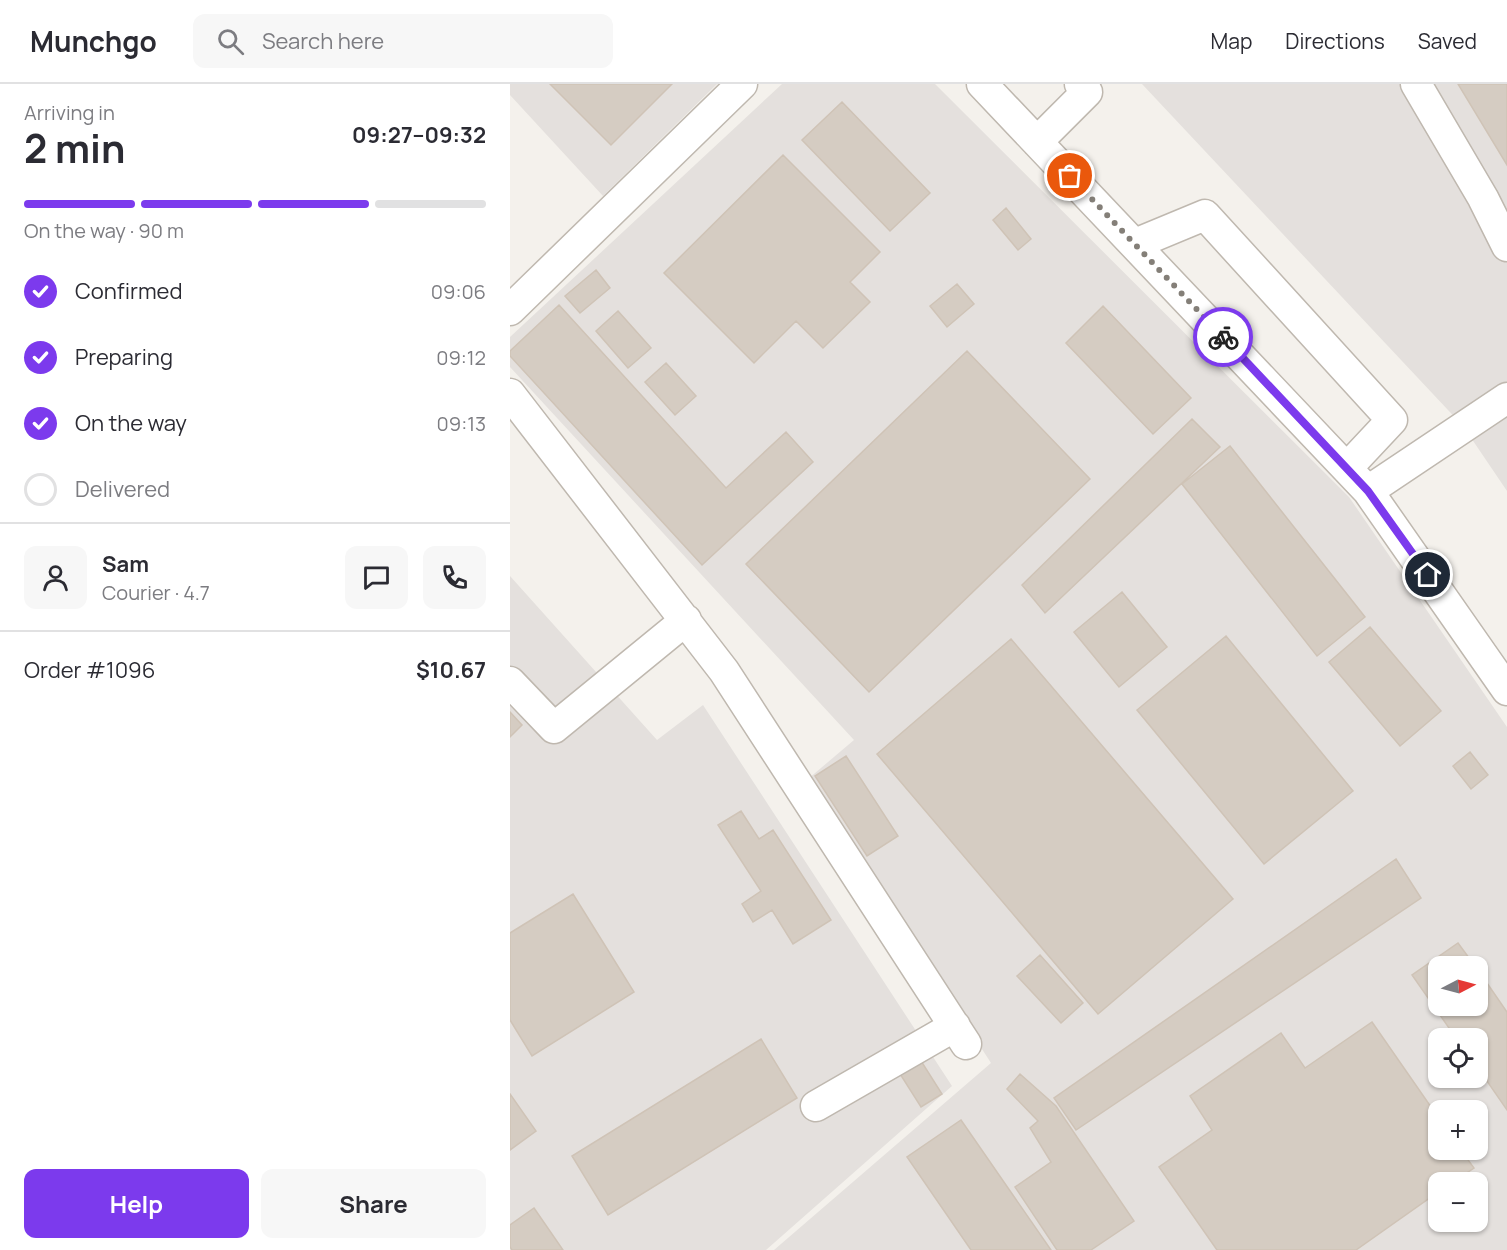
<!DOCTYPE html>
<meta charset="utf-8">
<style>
:root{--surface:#fff;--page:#f7f7f7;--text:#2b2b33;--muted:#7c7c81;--line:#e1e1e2;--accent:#7c3aed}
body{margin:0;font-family:Manrope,sans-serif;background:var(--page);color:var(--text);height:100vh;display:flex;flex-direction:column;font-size:22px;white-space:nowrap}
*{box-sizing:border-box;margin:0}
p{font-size:20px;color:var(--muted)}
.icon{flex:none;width:33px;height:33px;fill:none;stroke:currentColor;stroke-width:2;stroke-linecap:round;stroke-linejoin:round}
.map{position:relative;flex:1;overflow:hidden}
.panel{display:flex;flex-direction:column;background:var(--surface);width:510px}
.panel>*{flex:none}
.needle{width:39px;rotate:84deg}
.tools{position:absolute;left:918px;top:872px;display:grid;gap:12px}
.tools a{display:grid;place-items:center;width:60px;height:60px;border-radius:12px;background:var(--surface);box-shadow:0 2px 4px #0004;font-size:30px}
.pin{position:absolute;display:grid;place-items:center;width:51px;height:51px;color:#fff;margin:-26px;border:3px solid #fff;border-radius:50%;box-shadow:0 2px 6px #0007}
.courier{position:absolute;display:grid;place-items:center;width:60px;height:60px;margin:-30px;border:4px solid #7c3aed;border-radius:50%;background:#fff;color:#222;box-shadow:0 2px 8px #0007}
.head em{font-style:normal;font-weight:700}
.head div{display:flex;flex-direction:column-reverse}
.head{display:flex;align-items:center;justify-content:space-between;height:102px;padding:0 24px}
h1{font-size:39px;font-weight:700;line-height:45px}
.bar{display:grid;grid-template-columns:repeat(4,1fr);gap:9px 6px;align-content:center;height:72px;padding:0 24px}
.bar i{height:8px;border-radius:4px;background:var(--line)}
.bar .on{background:var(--accent)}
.bar p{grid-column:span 4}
.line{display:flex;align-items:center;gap:15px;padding:0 24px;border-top:2px solid var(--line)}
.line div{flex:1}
.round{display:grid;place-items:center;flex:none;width:63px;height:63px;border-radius:12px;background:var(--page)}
ol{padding:0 24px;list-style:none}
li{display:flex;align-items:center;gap:18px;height:66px}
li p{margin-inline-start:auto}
li .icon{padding:6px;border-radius:50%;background:var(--accent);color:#fff;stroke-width:4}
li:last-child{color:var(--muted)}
li i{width:33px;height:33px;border:3px solid var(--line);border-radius:50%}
.cta{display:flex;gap:12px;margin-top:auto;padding:12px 24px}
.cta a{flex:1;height:69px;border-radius:12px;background:var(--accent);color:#fff;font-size:24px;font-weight:700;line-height:69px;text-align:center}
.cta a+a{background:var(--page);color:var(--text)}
header{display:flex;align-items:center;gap:36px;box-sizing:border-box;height:84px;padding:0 30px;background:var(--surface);border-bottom:2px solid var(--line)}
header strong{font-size:28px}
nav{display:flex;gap:33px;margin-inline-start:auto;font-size:21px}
.search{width:420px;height:54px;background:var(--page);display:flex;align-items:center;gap:15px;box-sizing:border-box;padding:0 21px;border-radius:12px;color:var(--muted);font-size:22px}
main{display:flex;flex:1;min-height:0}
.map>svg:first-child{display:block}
.industrial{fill:#e4e0dd;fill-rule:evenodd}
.building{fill:#d5ccc2;stroke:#cfc3b6;stroke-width:1.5}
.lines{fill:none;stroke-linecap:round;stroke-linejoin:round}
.minor-casing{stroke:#bfb8af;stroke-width:33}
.minor{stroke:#fff;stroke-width:30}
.done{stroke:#847f78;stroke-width:6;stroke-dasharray:0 10.8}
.route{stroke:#7c3aed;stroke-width:8}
</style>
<header>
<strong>Munchgo</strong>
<div class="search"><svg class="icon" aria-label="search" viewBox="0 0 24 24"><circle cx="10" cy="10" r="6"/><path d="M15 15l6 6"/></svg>Search here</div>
<nav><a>Map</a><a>Directions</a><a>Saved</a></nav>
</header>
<main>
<section class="panel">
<div class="head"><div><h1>2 min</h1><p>Arriving in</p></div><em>09:27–09:32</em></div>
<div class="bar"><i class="on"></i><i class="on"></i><i class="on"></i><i></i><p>On the way · 90 m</p></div>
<ol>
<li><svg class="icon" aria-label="check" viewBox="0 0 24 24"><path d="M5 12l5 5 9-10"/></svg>Confirmed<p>09:06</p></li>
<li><svg class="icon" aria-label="check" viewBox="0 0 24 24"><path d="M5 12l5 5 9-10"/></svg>Preparing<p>09:12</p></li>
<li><svg class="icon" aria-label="check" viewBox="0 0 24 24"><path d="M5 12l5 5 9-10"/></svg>On the way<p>09:13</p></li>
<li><i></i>Delivered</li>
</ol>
<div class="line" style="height:108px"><a class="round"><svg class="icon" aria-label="person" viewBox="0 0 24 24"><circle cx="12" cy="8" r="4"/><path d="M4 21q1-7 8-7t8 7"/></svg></a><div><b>Sam</b><p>Courier · 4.7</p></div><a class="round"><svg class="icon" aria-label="chat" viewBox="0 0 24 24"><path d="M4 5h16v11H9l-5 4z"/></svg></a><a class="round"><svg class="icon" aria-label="phone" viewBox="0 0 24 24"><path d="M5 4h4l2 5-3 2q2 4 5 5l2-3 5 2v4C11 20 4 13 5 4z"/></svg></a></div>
<div class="line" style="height:78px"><div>Order #1096</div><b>$10.67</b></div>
<div class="cta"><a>Help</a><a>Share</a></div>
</section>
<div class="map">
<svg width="997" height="1166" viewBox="0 0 997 1166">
<rect width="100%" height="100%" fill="#f4f1ec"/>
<!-- industrial -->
<path class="industrial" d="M0,0h207l-114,112 -93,-101z
M272,0h153l414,413 158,230v523h-733l217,-187 -183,-284 46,-39 -344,-373v-30zM928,882h40v39h-40zM928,954h40v39h-40zM928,1026h40v39h-40zM928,1098h40v39h-40z
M632,0h365v407l-44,-65z
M0,492l147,164 46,-35 249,381 -186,164h-256z"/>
<!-- building -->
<path class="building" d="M40,0h122l-61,61z
M948,0h49v81z
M332,18l88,91 -40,38 -88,-91z
M273,71l97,97 -30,30 20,20 -47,46 -27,-27 -42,42 -90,-90z
M496,124l25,31 -13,11 -25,-30z
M86,186l14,18 -30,25 -15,-17z
M447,200l17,20 -27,23 -17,-21z
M49,221l167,183 60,-56 27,30 -111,103 -192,-209v-5z
M593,222l88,92 -38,36 -87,-91z
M108,227l33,37 -23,20 -32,-37z
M457,267l123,128 -221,213 -123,-128z
M156,279l30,33 -21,19 -30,-33z
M682,335l28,28 -175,166 -23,-28z
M720,362l135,171 -48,39 -135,-172z
M612,508l45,55 -48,40 -45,-55z
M860,543l71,84 -41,35 -71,-84z
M716,552l127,155 -89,73 -127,-154z
M501,555l222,260 -135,115 -221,-260z
M0,628l12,13 -12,12z
M960,668l18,23 -17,14 -18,-23z
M336,672l52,80 -31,20 -52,-80z
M231,727l18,28 14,-9 58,90 -38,24 -21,-34 -19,12 -11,-18 19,-13 -43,-66z
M886,775l25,39 -345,232 -22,-32z
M63,810l61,98 -102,64 -22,-36v-87z
M948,859l17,23h-37v39h40v-35l29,42v98l-29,-42v-30h-22l-44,-63z
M530,871l43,48 -22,20 -44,-47z
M862,938l66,95v32h22l14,19 -21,14h-15v10l-82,58h-139l-58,-83 53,-37 -22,-34 91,-63 24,35z
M251,955l36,59 -189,117 -36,-59z
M406,969l26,41 -21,13 -26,-41z
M510,990l36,32 78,115 -43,29h-34l-42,-63 36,-25 -21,-34 8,-7 -31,-32z
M0,1010l26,37 -26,19z
M451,1036l90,130h-80l-64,-93z
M24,1124l29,42h-51l-2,-3v-22z"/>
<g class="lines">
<!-- minor casing -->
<g class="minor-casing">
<path id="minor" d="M472,0l386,407 139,199
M906,0l67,114 24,48
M527,58l50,-50 -7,-8
M625,160l70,-29 187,205 -45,48
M0,226l232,-226
M0,310l214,277 242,373
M858,407l139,-93
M0,598l44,46 132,-108
M306,1022l139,-80"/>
</g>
<!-- minor -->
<use href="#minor" class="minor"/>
</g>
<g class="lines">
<!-- done -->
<path class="done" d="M560,92l153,161"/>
<!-- route -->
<path class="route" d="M713,253l145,154 60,84"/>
</g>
</svg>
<div class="tools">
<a><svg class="needle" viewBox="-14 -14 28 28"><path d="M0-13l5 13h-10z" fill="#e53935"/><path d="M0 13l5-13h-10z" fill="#7c7c81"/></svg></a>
<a><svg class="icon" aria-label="locate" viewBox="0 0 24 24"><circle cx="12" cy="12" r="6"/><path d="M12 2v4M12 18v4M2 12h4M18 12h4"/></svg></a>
<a>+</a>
<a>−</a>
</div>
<div class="pin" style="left:560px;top:92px;background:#ea580c"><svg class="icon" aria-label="bag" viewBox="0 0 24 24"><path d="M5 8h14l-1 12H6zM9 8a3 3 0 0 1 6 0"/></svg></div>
<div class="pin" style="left:918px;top:491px;background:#1f2937"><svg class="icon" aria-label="home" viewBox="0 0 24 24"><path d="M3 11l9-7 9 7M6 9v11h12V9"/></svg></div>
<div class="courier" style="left:713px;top:253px"><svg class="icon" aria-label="bike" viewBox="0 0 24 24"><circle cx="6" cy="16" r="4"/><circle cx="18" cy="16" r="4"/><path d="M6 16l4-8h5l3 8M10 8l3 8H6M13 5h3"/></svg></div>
</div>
</main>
